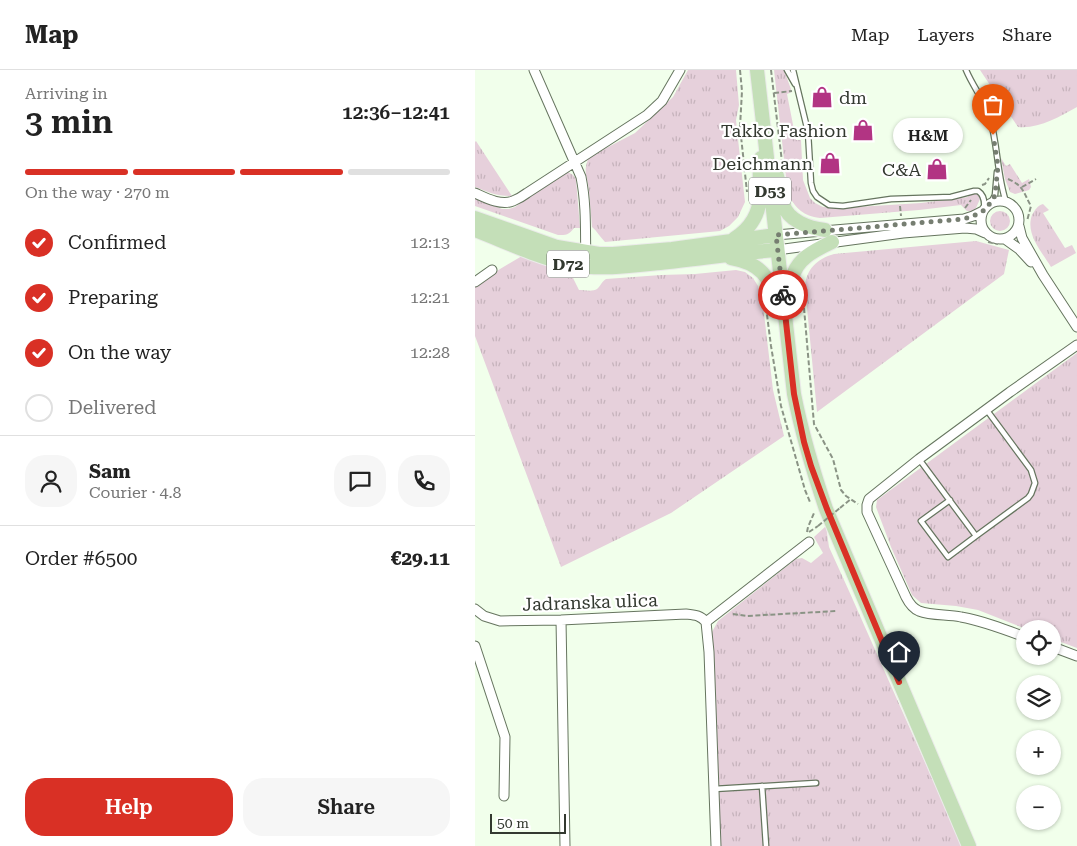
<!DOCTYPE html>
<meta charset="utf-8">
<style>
:root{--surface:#fff;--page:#f6f6f6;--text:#222;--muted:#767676;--line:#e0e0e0;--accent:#d93025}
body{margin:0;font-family:"Roboto Serif",serif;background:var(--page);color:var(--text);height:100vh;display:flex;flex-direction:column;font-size:19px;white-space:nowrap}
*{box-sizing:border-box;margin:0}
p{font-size:16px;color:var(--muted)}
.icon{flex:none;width:28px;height:28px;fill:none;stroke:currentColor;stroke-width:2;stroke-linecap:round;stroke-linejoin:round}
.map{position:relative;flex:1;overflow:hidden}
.details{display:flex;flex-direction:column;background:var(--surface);width:475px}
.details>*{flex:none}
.buttons{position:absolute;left:541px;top:550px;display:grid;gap:10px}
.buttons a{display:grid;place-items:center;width:45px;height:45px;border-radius:50%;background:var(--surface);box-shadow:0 1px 4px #0004;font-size:25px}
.scale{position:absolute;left:15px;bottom:12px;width:76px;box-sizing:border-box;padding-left:5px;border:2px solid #333930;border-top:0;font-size:14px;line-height:18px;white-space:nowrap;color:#333930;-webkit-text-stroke:4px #fff;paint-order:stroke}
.pin{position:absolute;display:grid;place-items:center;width:42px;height:42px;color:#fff;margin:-51px -21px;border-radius:50% 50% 50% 0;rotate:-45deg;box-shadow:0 0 5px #0007}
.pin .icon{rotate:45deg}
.courier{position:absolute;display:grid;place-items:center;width:50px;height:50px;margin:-25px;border:4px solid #d93025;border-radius:50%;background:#fff;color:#222;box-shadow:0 1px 6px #0007}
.bubble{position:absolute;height:35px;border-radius:18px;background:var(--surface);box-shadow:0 1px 4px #0004;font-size:16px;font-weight:600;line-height:35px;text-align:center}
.overview em{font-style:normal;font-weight:600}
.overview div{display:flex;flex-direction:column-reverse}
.overview{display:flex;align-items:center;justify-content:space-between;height:85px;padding:0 25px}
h1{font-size:32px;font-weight:600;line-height:38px}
.bar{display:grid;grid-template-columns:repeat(4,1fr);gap:8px 5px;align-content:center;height:60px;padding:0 25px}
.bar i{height:6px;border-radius:4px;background:var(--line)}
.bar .current{background:var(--accent)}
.bar p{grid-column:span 4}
.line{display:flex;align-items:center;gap:12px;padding:0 25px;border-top:1px solid var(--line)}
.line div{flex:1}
.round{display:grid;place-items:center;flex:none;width:52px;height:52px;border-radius:20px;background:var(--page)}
ol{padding:0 25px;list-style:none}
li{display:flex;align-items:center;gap:15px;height:55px}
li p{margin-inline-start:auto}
li .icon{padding:5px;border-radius:50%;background:var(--accent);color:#fff;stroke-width:4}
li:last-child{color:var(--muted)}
li i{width:28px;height:28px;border:2px solid var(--line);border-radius:50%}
.button{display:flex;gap:10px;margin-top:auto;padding:10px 25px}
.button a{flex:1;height:58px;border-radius:20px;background:var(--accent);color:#fff;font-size:20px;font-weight:600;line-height:58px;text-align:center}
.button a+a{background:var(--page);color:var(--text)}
header{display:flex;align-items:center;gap:30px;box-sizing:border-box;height:70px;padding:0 25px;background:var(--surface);border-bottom:1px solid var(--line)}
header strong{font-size:24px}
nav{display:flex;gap:28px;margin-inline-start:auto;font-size:18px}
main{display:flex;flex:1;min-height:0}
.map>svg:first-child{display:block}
.grass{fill:url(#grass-tufts)}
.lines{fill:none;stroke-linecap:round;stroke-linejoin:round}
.lane-casing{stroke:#66755f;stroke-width:7}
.street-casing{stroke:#66755f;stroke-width:11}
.primary-casing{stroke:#ebebea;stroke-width:16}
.path{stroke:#8a9385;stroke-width:2;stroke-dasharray:5 2.5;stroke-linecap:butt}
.lane{stroke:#fff;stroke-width:4.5}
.street{stroke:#fff;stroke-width:9}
.primary{stroke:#c4dfb8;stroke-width:14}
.path-bridge{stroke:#8a9385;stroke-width:2;stroke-dasharray:5 2.5;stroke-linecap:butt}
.done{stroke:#767e71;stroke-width:5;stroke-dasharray:0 9}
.route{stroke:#d93025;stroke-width:6}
.labels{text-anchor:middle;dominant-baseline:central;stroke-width:4.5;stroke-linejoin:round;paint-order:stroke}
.shield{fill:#fff;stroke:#70746e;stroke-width:1}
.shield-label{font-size:16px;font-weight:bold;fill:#333930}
.poi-label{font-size:18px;fill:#333930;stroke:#fff;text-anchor:end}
.street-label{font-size:18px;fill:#333930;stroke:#fff}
</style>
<header>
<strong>Map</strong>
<nav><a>Map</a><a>Layers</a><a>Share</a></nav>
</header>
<main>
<section class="details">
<div class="overview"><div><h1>3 min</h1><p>Arriving in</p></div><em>12:36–12:41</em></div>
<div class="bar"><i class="current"></i><i class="current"></i><i class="current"></i><i></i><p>On the way · 270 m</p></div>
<ol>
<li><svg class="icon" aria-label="check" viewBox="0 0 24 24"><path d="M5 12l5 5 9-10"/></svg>Confirmed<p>12:13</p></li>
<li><svg class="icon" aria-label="check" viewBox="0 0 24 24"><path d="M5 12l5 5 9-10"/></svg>Preparing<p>12:21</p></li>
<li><svg class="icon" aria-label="check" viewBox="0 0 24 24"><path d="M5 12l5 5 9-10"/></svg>On the way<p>12:28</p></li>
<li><i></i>Delivered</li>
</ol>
<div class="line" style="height:90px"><a class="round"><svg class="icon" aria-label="person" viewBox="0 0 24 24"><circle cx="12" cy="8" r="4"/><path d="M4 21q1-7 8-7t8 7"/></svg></a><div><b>Sam</b><p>Courier · 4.8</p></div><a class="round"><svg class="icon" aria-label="chat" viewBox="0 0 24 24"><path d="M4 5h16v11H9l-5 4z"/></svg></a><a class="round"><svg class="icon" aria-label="phone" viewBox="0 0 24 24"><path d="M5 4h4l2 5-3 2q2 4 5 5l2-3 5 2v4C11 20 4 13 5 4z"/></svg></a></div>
<div class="line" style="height:65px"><div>Order #6500</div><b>€29.11</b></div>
<div class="button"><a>Help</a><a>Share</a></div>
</section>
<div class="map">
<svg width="602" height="776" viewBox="0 0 602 776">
<defs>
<pattern id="grass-tufts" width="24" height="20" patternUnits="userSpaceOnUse" patternTransform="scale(1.25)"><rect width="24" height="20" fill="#e6d0db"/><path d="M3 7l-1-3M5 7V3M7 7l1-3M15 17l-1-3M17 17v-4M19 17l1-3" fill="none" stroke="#c6b3bc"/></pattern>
</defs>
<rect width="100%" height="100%" fill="#f1ffeb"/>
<!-- grass -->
<path class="grass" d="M213,0h48l3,35 -3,15 1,10 8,72 -7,15 -9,9 -9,5 -115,11c-5,-5 -8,-11 -13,-15 -1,-12 -2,-23 -3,-35 -1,-15 -7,-19 0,-35l46,-24 38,-36z
M299,0h10l8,22 -5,2 9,46h5l2,40 7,18 5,5 8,4 18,1 80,-5 47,-6v-3l7,-1 4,3 1,3 -4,9 -4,3h-5l-6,-6 -42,5 -99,8c-17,-2 -23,-9 -32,-23z
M505,0h97v37c-18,10 -38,22 -59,20z
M1,71l36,55c-17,0 -21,-3 -37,-9v-45z
M526,88l5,8 4,-2 12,19 7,-4 2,8 -2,3 -14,4 -5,-2 -5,-13z
M93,102l5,3 3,4 4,49h-6c-5,7 -8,7 -16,7l-83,-29v-8l27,11h7l6,-2 43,-31 6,-3z
M568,134l6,6 -6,3 22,35 7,-3 4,8 -25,14c-9,-15 -26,-33 -19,-52 3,-5 5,-9 11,-11z
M515 151a10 10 0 1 1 20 0a10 10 0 1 1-20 0Z
M501,171l33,9 -5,24 -187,138 -12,-125c1,-18 12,-28 29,-33z
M47,186l45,13 5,7 7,14c4,0 14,2 18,-1 4,-3 4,-7 9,-10l55,-4 34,-1 41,-4 9,2 8,6 5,8 4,11 11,93 11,46 -113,77 -110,54 -86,-231v-49l25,-18z
M602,283v295l-24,-9v-10h-27l-48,-19 -22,-4 -35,-3 -9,-8 -21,-48 -15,-40 1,-7z
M351,456l3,21 20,44 113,255h-242l-7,-123 -1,-91 6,-11 78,-62 6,-1 9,5 12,-10 -9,-16z"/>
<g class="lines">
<!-- lane casing -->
<g class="lane-casing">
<path id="lane" d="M312,0l8,14
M318,0l15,62 3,51 2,8 4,6 12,8 14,1 48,-7 60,-2 23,-6h4c6,4 7,10 6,18
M491,0c7,17 19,31 24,48 8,28 7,57 16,84
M516,133l4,-8 2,-23
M444,389l57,77 52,-38 3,-4 4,-11 -4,-13 -45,-61
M475,430l-29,21 27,36 28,-21
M287,716l4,60
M239,719l102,-6"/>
</g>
<!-- street casing -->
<g class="street-casing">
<path id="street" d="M59,0l47,107c6,30 4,59 5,90
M0,123c11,5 26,13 38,8 5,-2 10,-5 14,-8l120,-78 15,-14 18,-31
M506 150a19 19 0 1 1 38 0a19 19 0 1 1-38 0Z
M544,156l3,12 21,37 34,52
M301,165l188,-16 9,-3 10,-5
M530,169l14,10 12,13
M302,180l126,-17 62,-5 11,1 9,4
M0,212l17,-12
M0,539l9,7 16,5 61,-1 125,-6c9,1 14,1 20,8
M86,550l4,226
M231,552l3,30 7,194
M231,552l103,-80
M550,567c-21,-8 -42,-16 -64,-20 -13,-3 -29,-1 -42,-6 -7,-3 -10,-8 -13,-14l-39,-85v-7l2,-6 50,-40 91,-67 67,-47
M0,576l30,91 -1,59
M578,577l24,9"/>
</g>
<!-- primary casing -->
<g class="primary-casing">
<path id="primary" d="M282,0l37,324c8,40 19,77 32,115l143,337
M301,103c4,10 3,21 7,31 5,17 26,24 42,26
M0,148l82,29 42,7h14l59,-5 104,-14
M0,160c31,12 64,28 97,35 29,5 59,1 88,-2 39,-4 78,-10 117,-13
M259,169c17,-11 26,-25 26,-45 1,-12 -2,-24 1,-36
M256,188c30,5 38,19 48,46
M317,234c0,-8 -2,-17 0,-25 4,-20 23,-29 40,-37"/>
</g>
<!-- path -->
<path class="path" d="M265,0l2,21 -2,36 7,65
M296,0l11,92
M299,23l18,-2
M533,109c16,7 15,13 23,27l-4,15
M507,115l3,-1 4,-6
M547,117l14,-8
M425,136l1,10
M490,138l6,-8
M513,172l10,2
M291,237l5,39 10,60 24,84 5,12
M329,238l10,116 19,35 8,31 5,6 12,8
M365,438l11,-9
M332,462l1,-5 6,-14
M334,462l9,-6
M258,544l14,2 90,-5"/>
<!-- lane -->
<use href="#lane" class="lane"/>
<!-- street -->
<use href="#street" class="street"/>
<!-- primary -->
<use href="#primary" class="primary"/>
<!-- path-bridge -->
<path class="path-bridge" d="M343,456l22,-18"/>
</g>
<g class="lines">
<!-- done -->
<path class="done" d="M308,225l-7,-60 188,-16 9,-3 10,-5 10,-11 2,-5 3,-29 -5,-31"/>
<!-- route -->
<path class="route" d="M308,225l11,99 10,48 7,24 16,43 72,173"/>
</g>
<!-- icons -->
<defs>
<g id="shop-bare" transform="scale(1.725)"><path d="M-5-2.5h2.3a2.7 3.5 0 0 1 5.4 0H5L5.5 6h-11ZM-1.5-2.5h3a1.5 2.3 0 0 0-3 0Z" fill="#b23483" stroke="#fff" stroke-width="2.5" paint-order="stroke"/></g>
</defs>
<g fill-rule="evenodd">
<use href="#shop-bare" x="347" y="27"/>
<use href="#shop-bare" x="388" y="60"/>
<use href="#shop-bare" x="355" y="93"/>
<use href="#shop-bare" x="462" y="99"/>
</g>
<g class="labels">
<!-- shield labels -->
<g class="shield">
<rect x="274" y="107.5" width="42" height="27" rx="4"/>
<rect x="72" y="180.5" width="42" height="27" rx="4"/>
</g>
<g class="shield-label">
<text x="295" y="121">D53</text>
<text x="93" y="194">D72</text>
</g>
<!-- poi labels -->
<g class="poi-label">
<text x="364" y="27" text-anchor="start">dm</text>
<text x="372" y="60">Takko Fashion</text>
<text x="338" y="93">Deichmann</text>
<text x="446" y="99">C&amp;A</text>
</g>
<!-- street labels -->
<g class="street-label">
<text transform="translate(115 532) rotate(-2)">Jadranska ulica</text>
</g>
</g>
</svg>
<div class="buttons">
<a><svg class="icon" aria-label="locate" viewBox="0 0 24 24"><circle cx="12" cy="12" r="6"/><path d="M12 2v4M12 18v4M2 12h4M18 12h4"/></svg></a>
<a><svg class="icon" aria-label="layers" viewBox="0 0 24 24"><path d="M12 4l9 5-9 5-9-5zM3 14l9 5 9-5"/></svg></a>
<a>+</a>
<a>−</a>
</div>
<div class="scale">50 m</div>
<div class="pin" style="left:518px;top:65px;background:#ea580c"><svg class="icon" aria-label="bag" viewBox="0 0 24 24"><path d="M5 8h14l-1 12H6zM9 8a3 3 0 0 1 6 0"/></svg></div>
<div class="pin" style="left:424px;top:612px;background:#1f2937"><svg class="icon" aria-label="home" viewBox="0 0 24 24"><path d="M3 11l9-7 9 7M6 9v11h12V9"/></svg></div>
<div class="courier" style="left:308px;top:225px"><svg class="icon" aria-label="bike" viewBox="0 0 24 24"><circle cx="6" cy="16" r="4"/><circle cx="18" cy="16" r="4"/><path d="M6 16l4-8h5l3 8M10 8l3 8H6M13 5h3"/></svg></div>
<div class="bubble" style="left:418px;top:48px;width:70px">H&amp;M</div>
</div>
</main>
